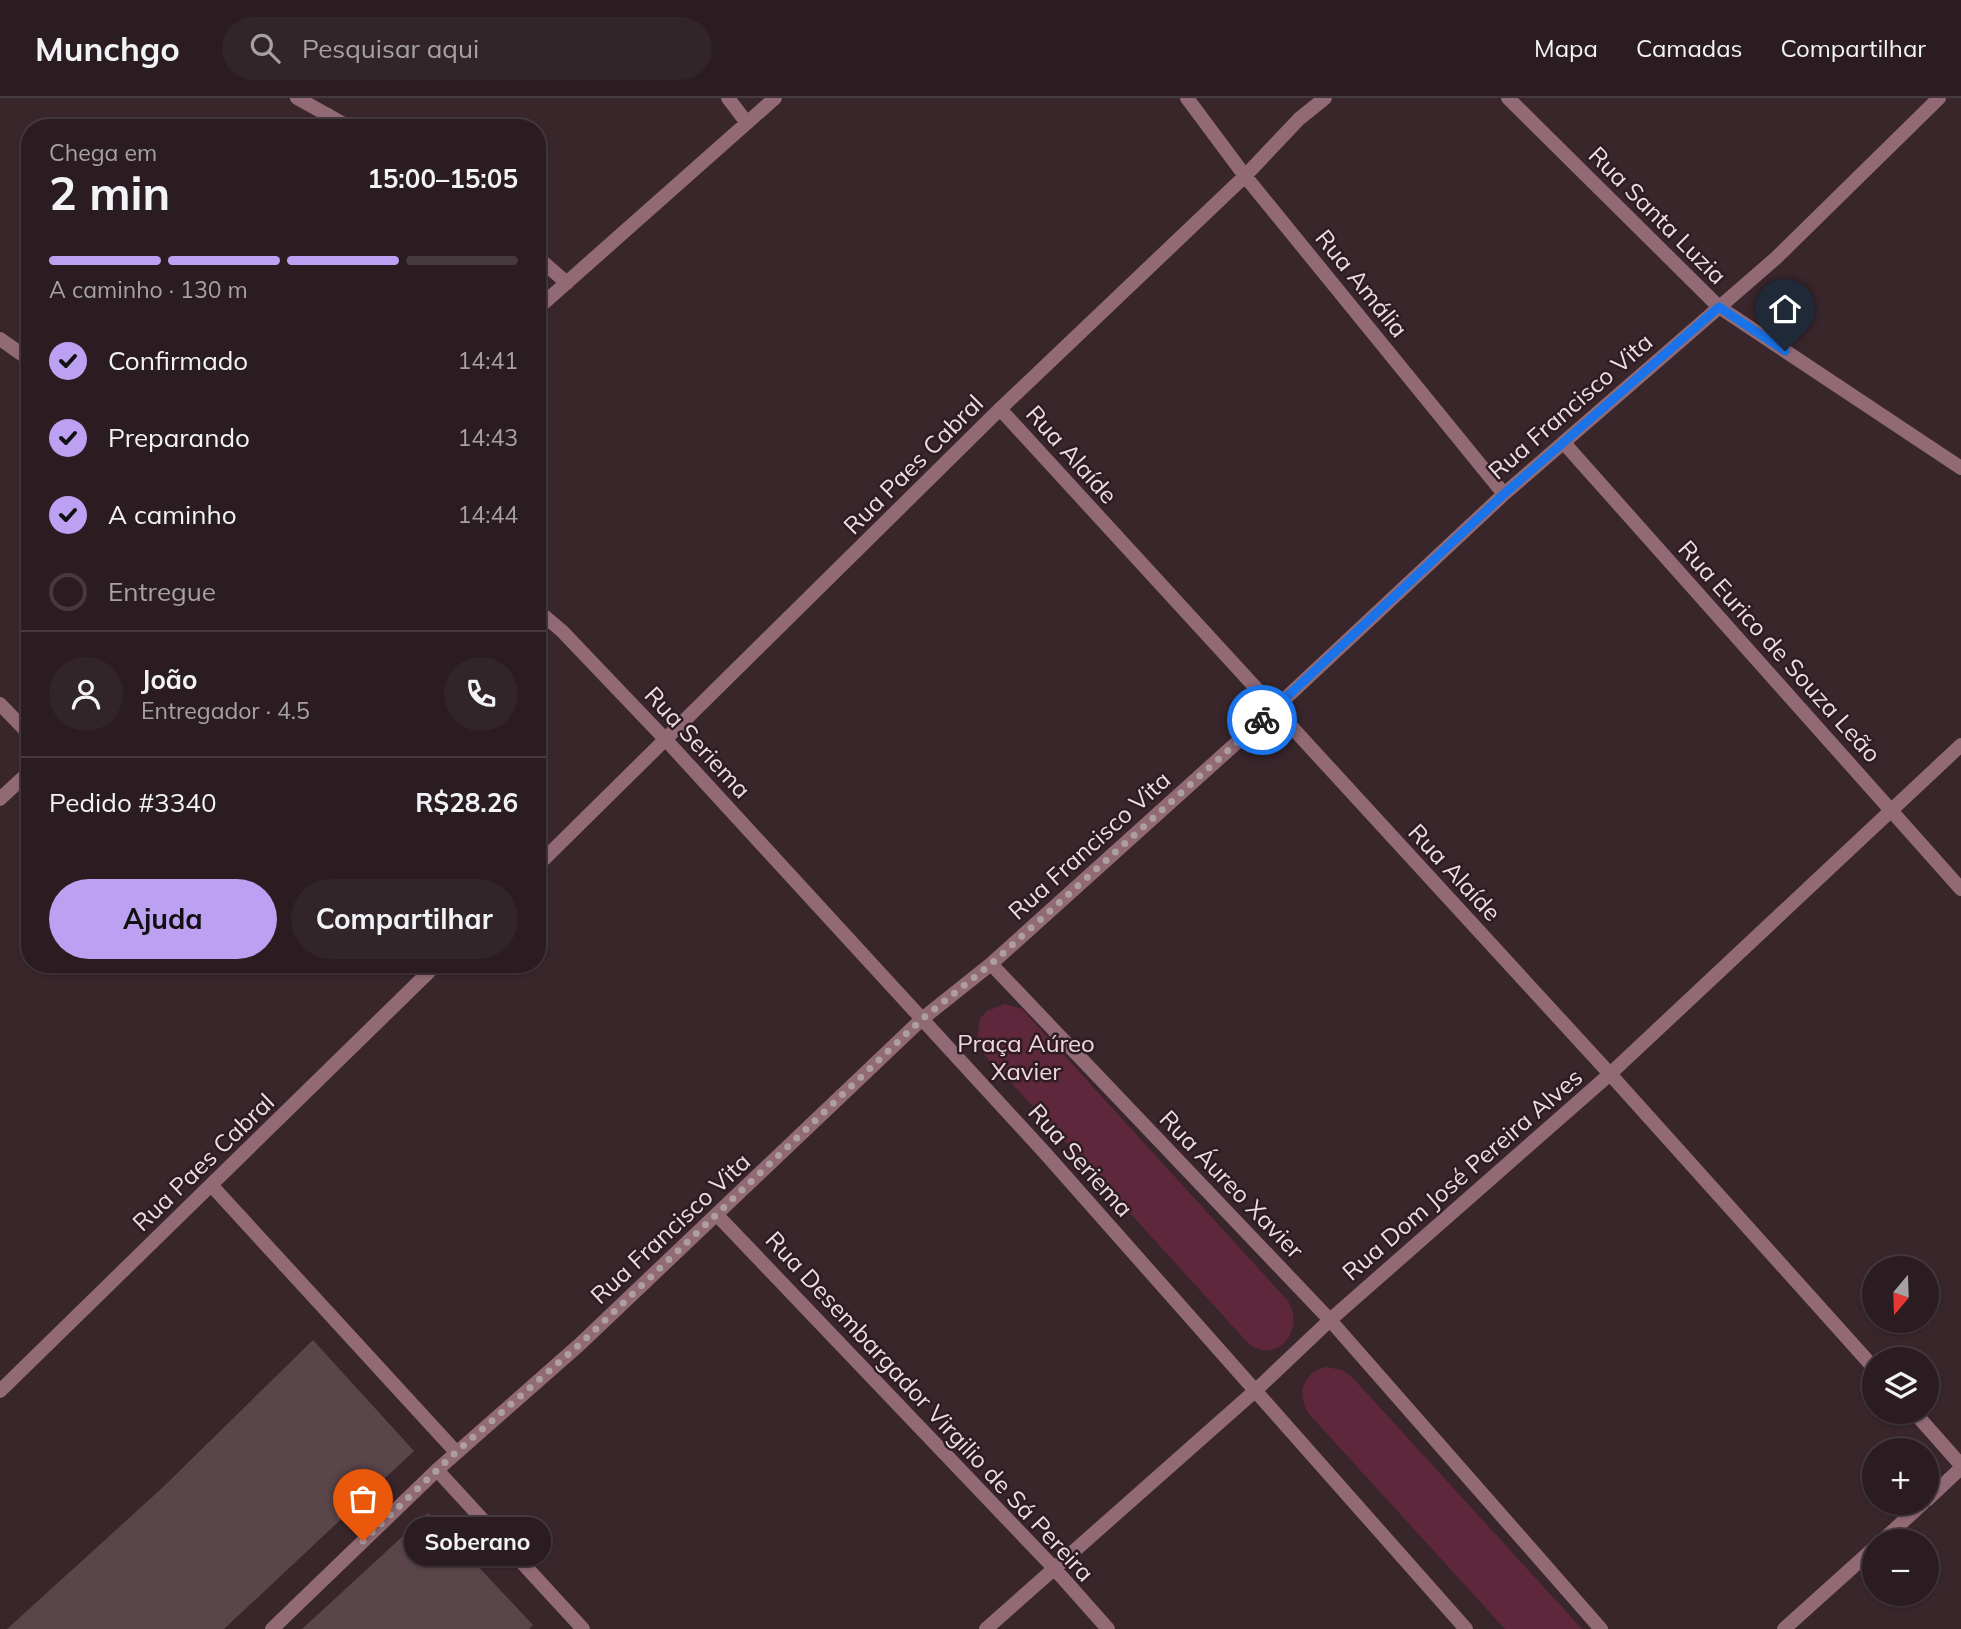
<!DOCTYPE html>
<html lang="pt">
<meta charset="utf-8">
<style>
:root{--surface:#2a1c20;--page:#322529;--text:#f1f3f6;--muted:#a5a1a5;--line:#463a3e;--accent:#bca0f2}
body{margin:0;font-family:Mulish,sans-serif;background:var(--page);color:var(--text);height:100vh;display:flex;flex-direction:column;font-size:26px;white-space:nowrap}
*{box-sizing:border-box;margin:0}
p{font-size:23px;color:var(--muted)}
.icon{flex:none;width:38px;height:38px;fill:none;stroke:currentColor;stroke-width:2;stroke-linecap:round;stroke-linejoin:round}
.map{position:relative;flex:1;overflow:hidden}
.panel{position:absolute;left:21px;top:21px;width:525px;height:854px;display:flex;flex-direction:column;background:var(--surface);border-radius:28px;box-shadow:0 2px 5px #0004,0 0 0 2px var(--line)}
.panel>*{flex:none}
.needle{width:46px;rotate:199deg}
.tools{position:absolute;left:1862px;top:1158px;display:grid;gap:14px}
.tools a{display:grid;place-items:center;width:77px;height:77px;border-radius:50%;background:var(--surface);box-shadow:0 2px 5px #0004,0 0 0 2px var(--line);font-size:35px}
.pin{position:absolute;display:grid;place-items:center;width:60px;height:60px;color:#fff;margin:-72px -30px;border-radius:50% 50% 50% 0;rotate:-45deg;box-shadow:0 0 7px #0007}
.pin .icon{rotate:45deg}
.courier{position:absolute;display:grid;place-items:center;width:70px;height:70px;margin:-35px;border:5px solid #1a73e8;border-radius:50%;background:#fff;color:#222;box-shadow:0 2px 9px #0007}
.bubble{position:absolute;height:49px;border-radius:24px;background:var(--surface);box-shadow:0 2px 5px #0004,0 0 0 2px var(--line);font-size:23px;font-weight:700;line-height:49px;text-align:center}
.headline em{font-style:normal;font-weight:700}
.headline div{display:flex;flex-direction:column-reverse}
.headline{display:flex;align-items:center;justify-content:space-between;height:119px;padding:0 28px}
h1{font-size:46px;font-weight:700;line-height:52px}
.bar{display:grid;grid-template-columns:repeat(4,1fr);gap:10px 7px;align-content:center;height:84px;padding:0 28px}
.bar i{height:9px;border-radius:5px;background:var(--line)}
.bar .active{background:var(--accent)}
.bar p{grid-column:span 4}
.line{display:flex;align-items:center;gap:18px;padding:0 28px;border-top:2px solid var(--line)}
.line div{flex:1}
.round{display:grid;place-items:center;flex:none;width:74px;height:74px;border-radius:37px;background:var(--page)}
ol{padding:0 28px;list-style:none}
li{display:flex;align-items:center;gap:21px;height:77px}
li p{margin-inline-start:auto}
li .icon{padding:7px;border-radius:50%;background:var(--accent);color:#111;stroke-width:4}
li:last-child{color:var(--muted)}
li i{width:38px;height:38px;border:4px solid var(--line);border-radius:50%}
.primary-button{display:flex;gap:14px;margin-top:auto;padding:14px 28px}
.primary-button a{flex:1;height:80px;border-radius:42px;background:var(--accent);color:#111;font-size:28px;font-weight:700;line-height:80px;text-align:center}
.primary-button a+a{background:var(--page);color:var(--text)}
header{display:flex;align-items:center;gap:42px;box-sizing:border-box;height:98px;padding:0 35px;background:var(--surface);border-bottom:2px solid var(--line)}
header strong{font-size:33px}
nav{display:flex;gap:38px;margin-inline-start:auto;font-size:24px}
.search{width:490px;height:63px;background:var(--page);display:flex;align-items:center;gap:18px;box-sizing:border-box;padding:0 24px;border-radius:38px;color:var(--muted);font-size:26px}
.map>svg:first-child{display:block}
.green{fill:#5f273b}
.building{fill:#59454a}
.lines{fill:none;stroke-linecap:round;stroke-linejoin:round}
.service{stroke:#916a75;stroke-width:14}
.minor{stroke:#916a75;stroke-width:14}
.tertiary{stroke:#916a75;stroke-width:14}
.done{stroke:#ac9ea1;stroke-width:7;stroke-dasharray:0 12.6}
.route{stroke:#1a73e8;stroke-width:9}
.labels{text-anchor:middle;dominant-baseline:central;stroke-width:5;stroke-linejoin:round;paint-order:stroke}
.street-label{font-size:24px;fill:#ebdee1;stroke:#2e1c22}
.park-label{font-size:24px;fill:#f0d7de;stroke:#2e1c22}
</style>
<header>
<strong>Munchgo</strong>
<div class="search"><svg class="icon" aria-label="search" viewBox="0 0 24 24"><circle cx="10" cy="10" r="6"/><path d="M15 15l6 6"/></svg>Pesquisar aqui</div>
<nav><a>Mapa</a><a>Camadas</a><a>Compartilhar</a></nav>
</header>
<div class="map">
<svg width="1961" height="1531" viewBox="0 0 1961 1531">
<rect width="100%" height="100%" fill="#38262b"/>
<!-- green -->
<path class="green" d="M1005,906l17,5 266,292c18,29 -12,65 -40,42l-218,-240 -44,-46 -9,-15 3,-23 7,-8z
M1326,1269l16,3 10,7 230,252h-77l-196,-215c-13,-20 -7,-41 17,-47z"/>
<!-- building -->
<path class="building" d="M313,1242l101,111 -190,178h-217l154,-140z
M428,1415l105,112 -4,4h-227z"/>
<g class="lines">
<!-- service -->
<path class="service" d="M318,30l10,-13"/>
<!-- minor -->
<path class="minor" d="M297,0l54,30
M728,0l19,25
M1187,0l58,78 259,318
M1508,0l211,209 242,161
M537,159l30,26
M537,211l238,-211
M0,241l30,21
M1000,311l610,665 264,294
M1564,345l397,446
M537,512l25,21 104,109 379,413 421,476
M0,606l30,31
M0,701l30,-28
M537,768l463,-457 245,-233 54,-57 26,-21
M991,866l339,356 271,309
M212,1088l244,266
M717,1117l336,352 55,62
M0,1293l437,-427
M1914,1314l47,53
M437,1372l146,159
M272,1531l165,-159 142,-125 343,-326 69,-55 283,-255 230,-215 272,-236 163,-160
M986,1531l270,-239 74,-70 280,-246 351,-329"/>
<!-- tertiary -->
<path class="tertiary" d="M1927,1402l34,-32
M1881,1444l42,-39
M1784,1531l90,-81"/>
</g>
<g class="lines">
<!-- done -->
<path class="done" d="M363,1443l93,-89 123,-107 343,-326 69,-55 271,-244"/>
<!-- route -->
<path class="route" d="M1262,622l242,-226 215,-187 66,44"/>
</g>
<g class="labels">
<!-- street labels -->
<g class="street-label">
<text transform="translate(1658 117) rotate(45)">Rua Santa Luzia</text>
<text transform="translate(1362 185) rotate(51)">Rua Amália</text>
<text transform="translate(1570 308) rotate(-41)">Rua Francisco Vita</text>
<text transform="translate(1072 356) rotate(48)">Rua Alaíde</text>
<text transform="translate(913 366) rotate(-45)">Rua Paes Cabral</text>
<text transform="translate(1780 553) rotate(48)">Rua Eurico de Souza Leão</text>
<text transform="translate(698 644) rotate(47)">Rua Seriema</text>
<text transform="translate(1089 747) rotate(-42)">Rua Francisco Vita</text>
<text transform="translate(1455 774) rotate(47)">Rua Alaíde</text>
<text transform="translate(1081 1062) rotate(48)">Rua Seriema</text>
<text transform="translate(203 1064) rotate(-44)">Rua Paes Cabral</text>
<text transform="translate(1462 1076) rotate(-41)">Rua Dom José Pereira Alves</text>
<text transform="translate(1232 1086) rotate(46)">Rua Áureo Xavier</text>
<text transform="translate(670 1130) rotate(-43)">Rua Francisco Vita</text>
<text transform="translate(930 1308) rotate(47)">Rua Desembargador Virgilio de Sá Pereira</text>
</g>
<!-- park labels -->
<g class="park-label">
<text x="1026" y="945">Praça Aúreo<tspan x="1026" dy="28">Xavier</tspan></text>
</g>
</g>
</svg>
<div class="tools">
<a><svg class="needle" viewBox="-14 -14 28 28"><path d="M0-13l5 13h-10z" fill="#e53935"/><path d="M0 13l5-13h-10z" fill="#a5a1a5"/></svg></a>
<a><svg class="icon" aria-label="layers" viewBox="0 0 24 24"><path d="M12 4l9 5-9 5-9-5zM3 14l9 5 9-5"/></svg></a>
<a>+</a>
<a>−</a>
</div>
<div class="pin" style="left:363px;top:1443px;background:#ea580c"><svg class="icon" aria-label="bag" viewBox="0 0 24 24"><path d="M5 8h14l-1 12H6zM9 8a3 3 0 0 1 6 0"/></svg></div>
<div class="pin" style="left:1785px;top:253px;background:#1f2937"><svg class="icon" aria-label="home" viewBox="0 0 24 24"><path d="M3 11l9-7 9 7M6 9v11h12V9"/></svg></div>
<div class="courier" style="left:1262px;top:622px"><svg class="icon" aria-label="bike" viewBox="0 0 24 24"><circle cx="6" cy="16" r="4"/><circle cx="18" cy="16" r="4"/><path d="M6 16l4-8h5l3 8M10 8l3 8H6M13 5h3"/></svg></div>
<div class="bubble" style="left:404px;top:1419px;width:147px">Soberano</div>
<section class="panel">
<div class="headline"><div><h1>2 min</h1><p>Chega em</p></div><em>15:00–15:05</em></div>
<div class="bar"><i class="active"></i><i class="active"></i><i class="active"></i><i></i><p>A caminho · 130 m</p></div>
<ol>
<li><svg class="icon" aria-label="check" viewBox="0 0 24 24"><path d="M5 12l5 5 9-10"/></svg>Confirmado<p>14:41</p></li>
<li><svg class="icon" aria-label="check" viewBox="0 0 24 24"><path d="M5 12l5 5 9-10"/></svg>Preparando<p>14:43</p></li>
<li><svg class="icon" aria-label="check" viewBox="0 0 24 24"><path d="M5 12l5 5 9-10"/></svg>A caminho<p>14:44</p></li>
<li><i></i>Entregue</li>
</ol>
<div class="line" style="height:126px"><a class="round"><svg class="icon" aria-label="person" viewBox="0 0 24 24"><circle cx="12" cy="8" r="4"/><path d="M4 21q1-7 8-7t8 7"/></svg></a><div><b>João</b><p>Entregador · 4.5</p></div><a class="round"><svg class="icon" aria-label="phone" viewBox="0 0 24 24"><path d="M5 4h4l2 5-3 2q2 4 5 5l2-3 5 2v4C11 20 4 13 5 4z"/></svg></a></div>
<div class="line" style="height:91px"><div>Pedido #3340</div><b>R$28.26</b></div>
<div class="primary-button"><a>Ajuda</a><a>Compartilhar</a></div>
</section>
</div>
